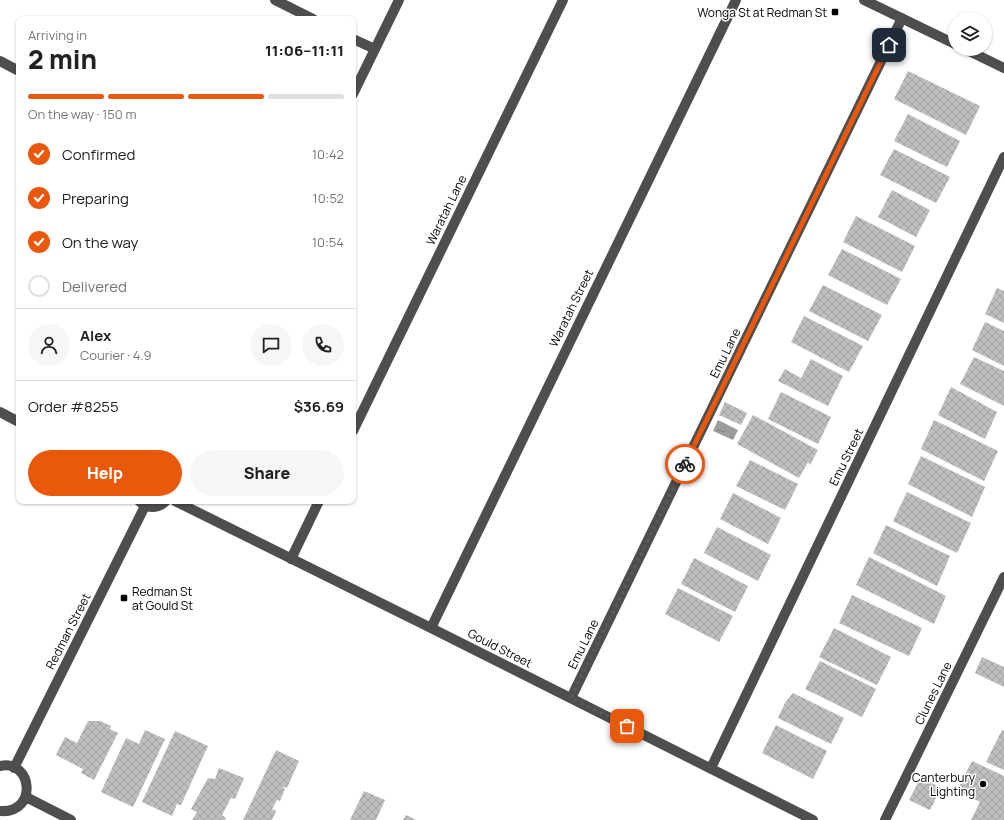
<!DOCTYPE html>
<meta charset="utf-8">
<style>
:root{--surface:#fff;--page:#f6f6f6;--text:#202124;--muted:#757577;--line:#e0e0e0;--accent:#ea580c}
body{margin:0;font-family:Manrope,sans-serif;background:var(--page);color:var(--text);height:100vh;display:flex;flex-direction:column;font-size:15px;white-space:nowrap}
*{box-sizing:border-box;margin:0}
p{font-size:13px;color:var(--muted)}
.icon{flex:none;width:22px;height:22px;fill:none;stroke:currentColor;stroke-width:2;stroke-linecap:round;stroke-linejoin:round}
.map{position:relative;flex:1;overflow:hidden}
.panel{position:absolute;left:16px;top:16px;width:340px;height:488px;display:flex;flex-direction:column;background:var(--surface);border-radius:8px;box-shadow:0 1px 3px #0004}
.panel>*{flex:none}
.controls{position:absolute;left:948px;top:12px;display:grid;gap:8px}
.controls a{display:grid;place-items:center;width:44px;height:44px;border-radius:50%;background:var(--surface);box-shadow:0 1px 3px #0004;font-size:20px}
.pin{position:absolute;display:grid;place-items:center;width:34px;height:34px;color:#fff;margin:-17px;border-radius:8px;box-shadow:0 2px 6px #0006}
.courier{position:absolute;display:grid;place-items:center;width:40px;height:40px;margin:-20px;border:3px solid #ea580c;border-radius:50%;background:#fff;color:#222;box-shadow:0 1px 5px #0007}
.head em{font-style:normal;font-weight:800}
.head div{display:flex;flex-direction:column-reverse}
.head{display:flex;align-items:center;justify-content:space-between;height:68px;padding:0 12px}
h1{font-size:26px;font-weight:800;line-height:30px}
.bar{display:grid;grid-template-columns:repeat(4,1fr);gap:6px 4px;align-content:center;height:48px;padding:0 12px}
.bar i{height:5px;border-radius:3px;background:var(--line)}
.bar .active{background:var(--accent)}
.bar p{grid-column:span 4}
.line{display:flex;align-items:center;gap:10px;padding:0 12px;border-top:1px solid var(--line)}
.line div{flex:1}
.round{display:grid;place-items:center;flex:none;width:42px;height:42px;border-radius:21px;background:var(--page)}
ol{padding:0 12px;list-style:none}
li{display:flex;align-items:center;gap:12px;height:44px}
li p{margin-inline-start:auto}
li .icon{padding:4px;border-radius:50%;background:var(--accent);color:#fff;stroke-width:4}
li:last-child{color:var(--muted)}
li i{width:22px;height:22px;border:2px solid var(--line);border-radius:50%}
.primary-button{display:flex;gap:8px;margin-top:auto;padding:8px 12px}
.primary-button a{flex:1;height:46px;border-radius:24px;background:var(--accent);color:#fff;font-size:16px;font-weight:800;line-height:46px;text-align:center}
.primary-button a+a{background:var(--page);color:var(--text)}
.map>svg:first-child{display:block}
.water{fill:url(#water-ripples)}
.building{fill:url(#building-cross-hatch)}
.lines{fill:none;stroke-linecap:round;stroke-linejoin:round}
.minor{stroke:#4e4e4e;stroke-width:10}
.done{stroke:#595959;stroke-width:4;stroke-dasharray:0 7.2}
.route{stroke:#ea580c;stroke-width:5}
.poi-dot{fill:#000;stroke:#fff;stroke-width:1.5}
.labels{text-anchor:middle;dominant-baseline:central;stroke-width:3;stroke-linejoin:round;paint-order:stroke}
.poi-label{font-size:12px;fill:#000;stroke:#fff;text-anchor:end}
.street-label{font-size:12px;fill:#000;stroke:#fff}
</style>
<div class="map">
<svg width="1004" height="820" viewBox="0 0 1004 820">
<defs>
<pattern id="water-ripples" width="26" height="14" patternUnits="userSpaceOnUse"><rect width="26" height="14" fill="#9c9c9c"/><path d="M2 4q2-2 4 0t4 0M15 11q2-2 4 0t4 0" fill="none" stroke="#7d7d7d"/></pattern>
<pattern id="building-cross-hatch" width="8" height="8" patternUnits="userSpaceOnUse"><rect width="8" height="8" fill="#bebebe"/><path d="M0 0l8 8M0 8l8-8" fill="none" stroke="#a2a2a2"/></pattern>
</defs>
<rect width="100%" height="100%" fill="#fff"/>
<!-- water -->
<path class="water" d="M718,420l20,10 -5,10 -20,-9z"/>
<!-- building -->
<path class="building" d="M908,71l72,35 -14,29 -72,-36z
M908,114l52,27 -13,26 -53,-26z
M894,149l56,28 -14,26 -56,-28z
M892,190l38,20 -14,27 -38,-20z
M856,216l59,30 -13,26 -59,-30z
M842,249l59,30 -14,26 -59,-30z
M823,285l59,30 -14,26 -59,-30z
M997,288l7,3v32l-19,-9z
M804,316l59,30 -14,26 -58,-30z
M985,322l19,9v35l-32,-16z
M974,357l30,14v35l-44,-22z
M811,359l32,17 -15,30 -50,-25 7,-12 16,9z
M951,387l46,25 -12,27 -47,-24z
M781,392l50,25 -13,27 -50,-25z
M725,402l22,11 -6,12 -22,-10z
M753,415l65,35 -8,15 -2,-3 -9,16 -62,-34z
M934,420l64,31 -14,30 -63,-32z
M921,456l64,31 -13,30 -64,-33z
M750,460l48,24 -13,26 -49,-24z
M907,492l64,31 -14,30 -64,-32z
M733,493l48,25 -13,26 -48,-25z
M886,525l64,31 -13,30 -64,-33z
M717,527l54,28 -13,26 -54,-28z
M869,557l77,39 -12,28 -78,-39z
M694,558l54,28 -13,26 -54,-28z
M678,588l55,28 -14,26 -54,-28z
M852,595l70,33 -13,28 -70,-33z
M834,628l57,29 -14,28 -58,-28z
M982,657l22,10v20l-29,-14z
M820,661l56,28 -14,28 -57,-28z
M793,693l51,25 -13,26 -53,-26 7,-15z
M88,721h12l11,5 -1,3 8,4 -24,47 -13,-7 2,-4 -27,-14 9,-18 12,6z
M776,725l51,26 -14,28 -51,-26z
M145,730l20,9 -32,68 -32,-15 25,-54 13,6z
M1002,730l2,1v39l-18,-8z
M175,731l33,15 -27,59 -4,-1 -5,12 -30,-14z
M276,750l23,11 -12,27 -3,-1h-2l3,2 -5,12 -3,-1 -5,9 4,2 -4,9h-29z
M972,761l32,15v44h-33l9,-18 -23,-11z
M219,768l25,10 -9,21 -4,-1 -9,17 4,3 -1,2h-33l5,-8 -6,-3 17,-31 7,1z
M921,777l20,11 -11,22 -21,-10z
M364,791l21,9 -9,20h-26z
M406,815l10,5h-13z"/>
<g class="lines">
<!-- minor -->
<path class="minor" d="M275,0l38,19
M864,0l91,44
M353,39l22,10
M965,49l39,19
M0,61l19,10
M353,94l46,-94
M0,412l19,10
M353,431l210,-431
M139,501c8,8 19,8 27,0
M175,501l256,127 382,192
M291,559l28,-58
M431,628l305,-628
M571,698l331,-680
M0,766c33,-7 38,48 0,45
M14,768l131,-262
M711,768l293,-611
M26,797l45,23
M885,820l119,-243"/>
</g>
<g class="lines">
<!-- done -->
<path class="done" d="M627,726l-56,-28 114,-234"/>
<!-- route -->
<path class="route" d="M685,464l204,-419"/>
</g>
<!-- markers -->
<g class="poi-dot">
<rect x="831" y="8" width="8" height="8" rx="2"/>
<rect x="120" y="594" width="8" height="8" rx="2"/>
<circle cx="983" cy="784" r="4"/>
</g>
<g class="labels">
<!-- poi labels -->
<g class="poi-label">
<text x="827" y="12">Wonga St at Redman St</text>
<text x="132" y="591" text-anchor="start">Redman St<tspan x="132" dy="14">at Gould St</tspan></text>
<text x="975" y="777">Canterbury<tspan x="975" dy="14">Lighting</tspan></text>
</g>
<!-- street labels -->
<g class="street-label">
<text transform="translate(446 210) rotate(-64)">Waratah Lane</text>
<text transform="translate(571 308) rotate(-64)">Waratah Street</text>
<text transform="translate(725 353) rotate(-64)">Emu Lane</text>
<text transform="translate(846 457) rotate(-64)">Emu Street</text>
<text transform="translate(68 631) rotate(-63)">Redman Street</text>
<text transform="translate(583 644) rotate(-64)">Emu Lane</text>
<text transform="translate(500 648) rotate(27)">Gould Street</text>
<text transform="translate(933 693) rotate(-64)">Clunes Lane</text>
</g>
</g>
</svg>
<div class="controls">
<a><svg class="icon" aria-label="layers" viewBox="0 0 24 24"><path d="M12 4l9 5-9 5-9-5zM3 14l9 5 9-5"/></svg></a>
</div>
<div class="pin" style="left:627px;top:726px;background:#ea580c"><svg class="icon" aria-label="bag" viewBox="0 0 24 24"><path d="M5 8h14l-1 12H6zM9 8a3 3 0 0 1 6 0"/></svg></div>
<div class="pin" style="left:889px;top:45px;background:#1f2937"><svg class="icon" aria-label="home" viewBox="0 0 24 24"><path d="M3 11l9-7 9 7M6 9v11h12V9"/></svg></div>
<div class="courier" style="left:685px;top:464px"><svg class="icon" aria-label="bike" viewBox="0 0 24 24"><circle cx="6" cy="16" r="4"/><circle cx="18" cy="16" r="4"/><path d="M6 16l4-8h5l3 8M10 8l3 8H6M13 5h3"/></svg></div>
<section class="panel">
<div class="head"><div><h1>2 min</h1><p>Arriving in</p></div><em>11:06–11:11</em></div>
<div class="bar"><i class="active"></i><i class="active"></i><i class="active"></i><i></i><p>On the way · 150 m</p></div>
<ol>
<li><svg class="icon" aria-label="check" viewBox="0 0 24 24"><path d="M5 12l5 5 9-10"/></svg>Confirmed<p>10:42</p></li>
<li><svg class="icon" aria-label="check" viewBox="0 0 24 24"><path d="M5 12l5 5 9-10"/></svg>Preparing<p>10:52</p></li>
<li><svg class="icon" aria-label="check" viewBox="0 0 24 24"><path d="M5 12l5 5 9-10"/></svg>On the way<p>10:54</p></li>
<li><i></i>Delivered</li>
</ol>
<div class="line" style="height:72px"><a class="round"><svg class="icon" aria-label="person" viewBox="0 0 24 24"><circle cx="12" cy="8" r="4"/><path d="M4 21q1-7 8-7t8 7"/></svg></a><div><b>Alex</b><p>Courier · 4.9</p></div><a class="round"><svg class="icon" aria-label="chat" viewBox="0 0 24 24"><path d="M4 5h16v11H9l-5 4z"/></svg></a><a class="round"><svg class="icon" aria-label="phone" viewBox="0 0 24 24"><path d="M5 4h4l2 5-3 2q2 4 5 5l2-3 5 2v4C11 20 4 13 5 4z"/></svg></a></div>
<div class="line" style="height:52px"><div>Order #8255</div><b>$36.69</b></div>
<div class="primary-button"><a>Help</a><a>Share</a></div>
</section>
</div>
